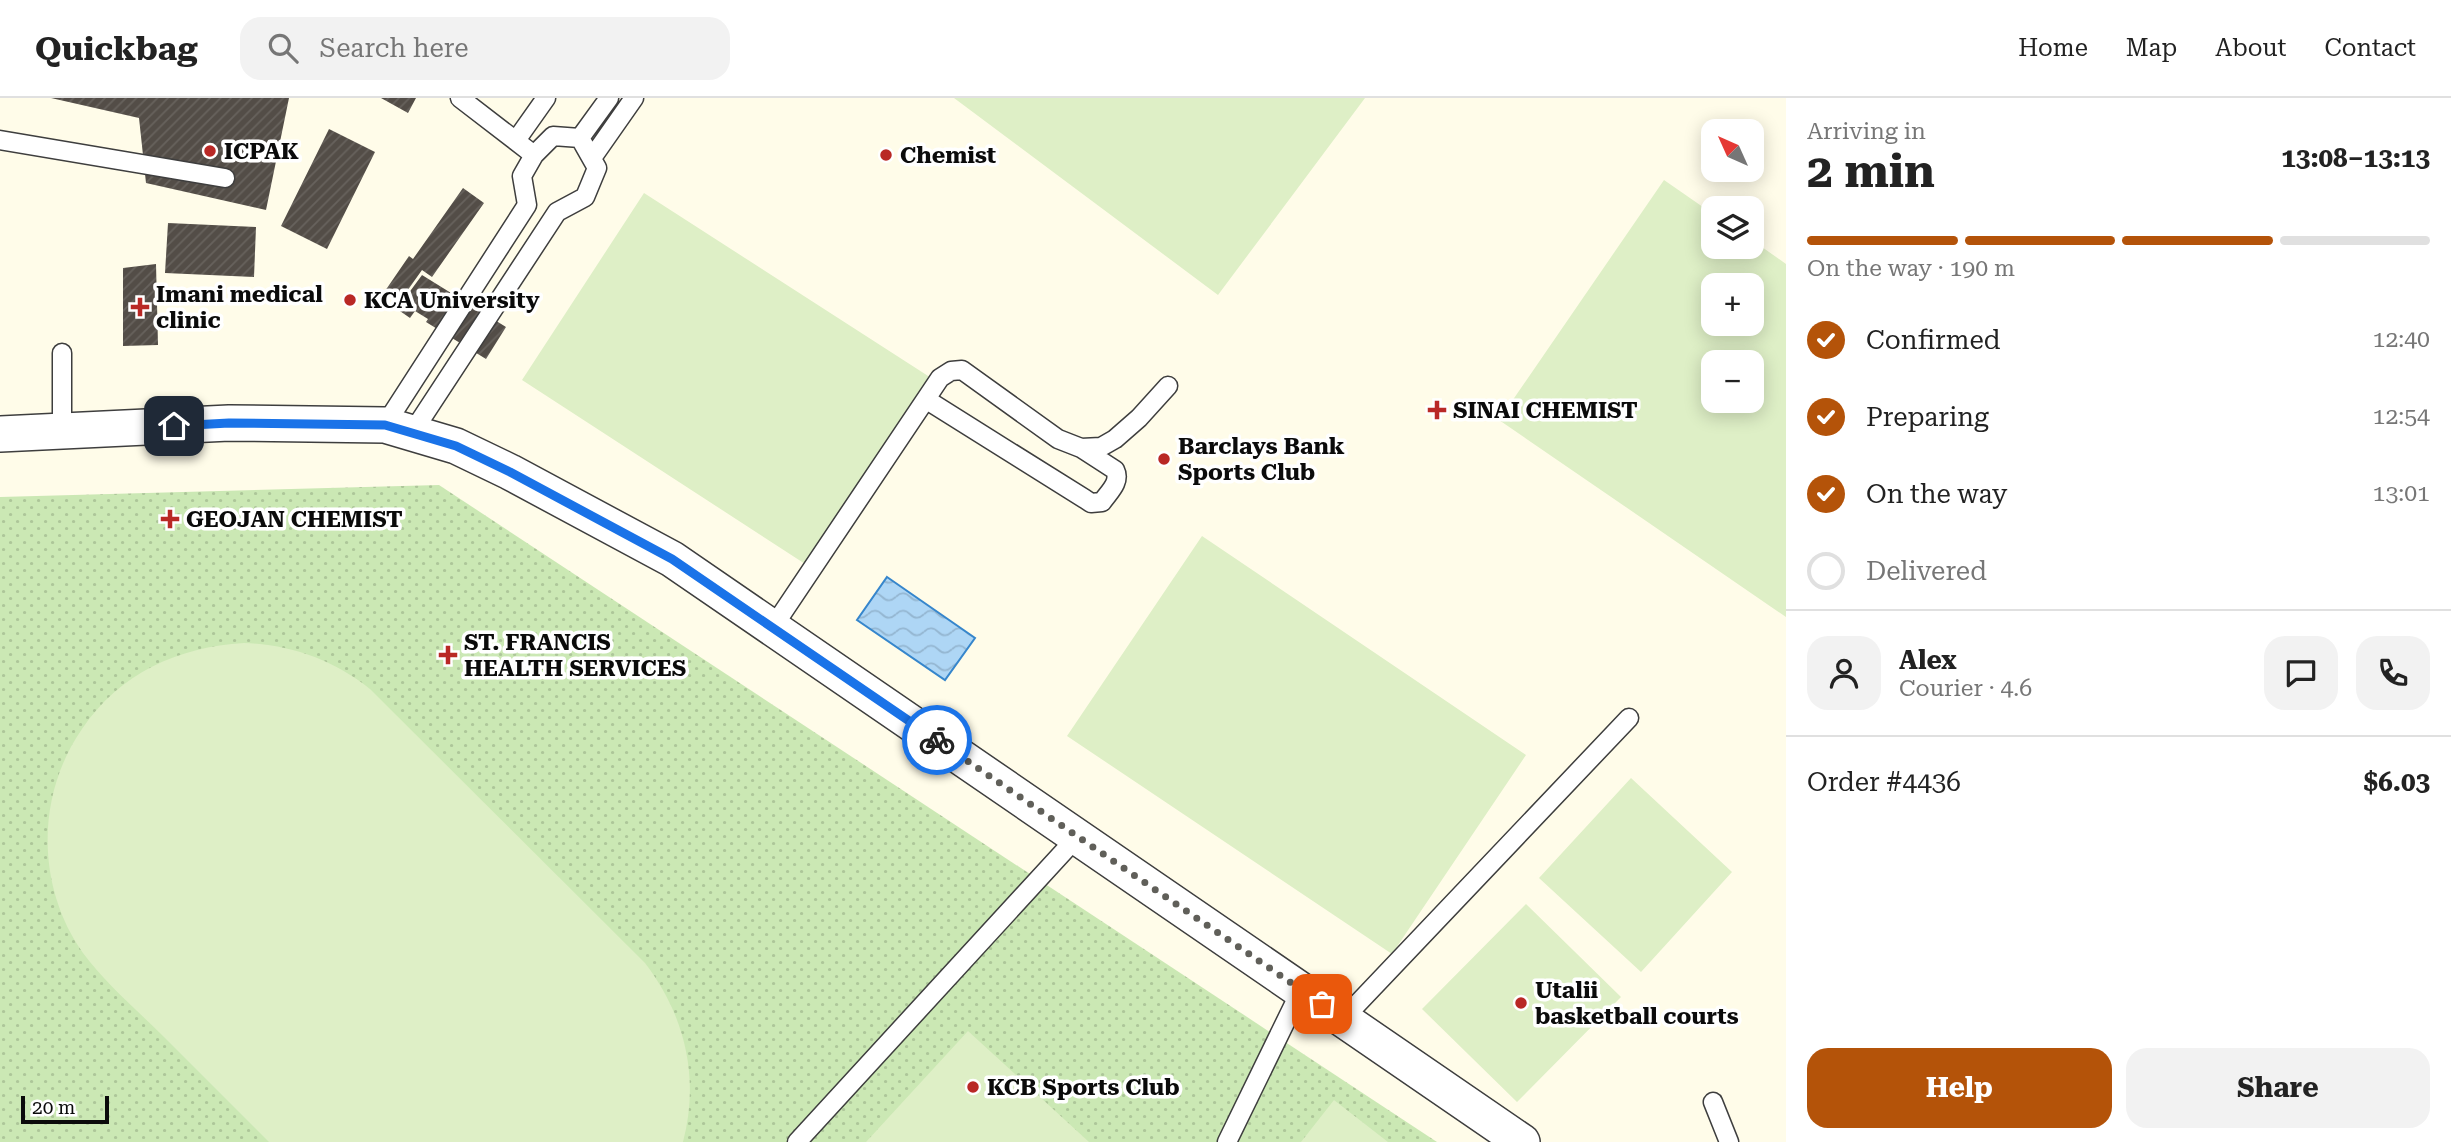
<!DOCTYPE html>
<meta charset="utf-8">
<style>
:root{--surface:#fff;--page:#f2f2f2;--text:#222;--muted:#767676;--line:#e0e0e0;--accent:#b45309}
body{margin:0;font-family:"Roboto Serif",serif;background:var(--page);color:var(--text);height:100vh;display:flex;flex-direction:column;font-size:26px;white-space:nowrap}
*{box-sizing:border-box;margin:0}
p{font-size:23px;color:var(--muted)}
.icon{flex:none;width:38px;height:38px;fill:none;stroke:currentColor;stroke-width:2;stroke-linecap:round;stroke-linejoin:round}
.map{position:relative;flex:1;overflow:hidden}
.drawer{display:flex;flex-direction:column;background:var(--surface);width:665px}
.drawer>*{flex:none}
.needle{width:46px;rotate:315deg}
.buttons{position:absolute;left:1701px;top:21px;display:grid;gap:14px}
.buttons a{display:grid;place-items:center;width:63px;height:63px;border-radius:14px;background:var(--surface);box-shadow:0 4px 18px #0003;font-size:35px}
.scale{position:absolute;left:21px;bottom:18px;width:88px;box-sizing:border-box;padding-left:7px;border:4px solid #0b0b0b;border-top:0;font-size:19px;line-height:24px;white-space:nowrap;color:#0b0b0b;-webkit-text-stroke:5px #fff;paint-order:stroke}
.pin{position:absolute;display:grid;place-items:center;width:60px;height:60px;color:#fff;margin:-30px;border-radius:14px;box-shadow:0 4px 10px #0006}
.courier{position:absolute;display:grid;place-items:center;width:70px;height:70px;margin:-35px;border:5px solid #1a73e8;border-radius:50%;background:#fff;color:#222;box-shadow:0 2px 9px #0007}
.headline em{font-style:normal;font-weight:700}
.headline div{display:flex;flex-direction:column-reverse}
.headline{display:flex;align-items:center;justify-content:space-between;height:119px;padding:0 21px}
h1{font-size:46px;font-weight:700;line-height:52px}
.bar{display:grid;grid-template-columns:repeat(4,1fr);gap:10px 7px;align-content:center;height:84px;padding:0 21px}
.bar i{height:9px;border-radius:5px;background:var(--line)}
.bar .selected{background:var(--accent)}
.bar p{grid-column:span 4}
.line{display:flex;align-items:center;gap:18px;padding:0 21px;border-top:2px solid var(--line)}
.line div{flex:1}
.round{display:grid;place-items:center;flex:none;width:74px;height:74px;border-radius:21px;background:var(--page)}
ol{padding:0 21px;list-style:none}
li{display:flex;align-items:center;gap:21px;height:77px}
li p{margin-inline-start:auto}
li .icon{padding:7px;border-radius:50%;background:var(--accent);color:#fff;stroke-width:4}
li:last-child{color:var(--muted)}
li i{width:38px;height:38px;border:4px solid var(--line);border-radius:50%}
.action{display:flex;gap:14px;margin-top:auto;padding:14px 21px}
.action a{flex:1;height:80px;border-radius:21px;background:var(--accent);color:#fff;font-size:28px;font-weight:700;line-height:80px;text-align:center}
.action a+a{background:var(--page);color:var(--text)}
header{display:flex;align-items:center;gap:42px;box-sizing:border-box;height:98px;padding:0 35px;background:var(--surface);border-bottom:2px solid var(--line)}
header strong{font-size:33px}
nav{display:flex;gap:38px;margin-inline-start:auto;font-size:24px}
.search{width:490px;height:63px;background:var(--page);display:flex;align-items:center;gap:18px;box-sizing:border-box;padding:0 24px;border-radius:21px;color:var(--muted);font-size:26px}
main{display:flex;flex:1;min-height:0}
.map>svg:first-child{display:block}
.grass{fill:url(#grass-dots)}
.pitch{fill:#deefc6;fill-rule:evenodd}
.water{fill:url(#water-waves);stroke:#3686cc;stroke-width:2}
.building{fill:url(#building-hatch)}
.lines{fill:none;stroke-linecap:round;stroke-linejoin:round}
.service-casing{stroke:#3e3e3e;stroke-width:21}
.minor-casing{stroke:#3e3e3e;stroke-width:38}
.service{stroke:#fff;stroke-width:18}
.minor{stroke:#fff;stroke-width:35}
.done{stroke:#605f59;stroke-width:7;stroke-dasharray:0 12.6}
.route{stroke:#1a73e8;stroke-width:9}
.poi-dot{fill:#b92825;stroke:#fff;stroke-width:2.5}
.labels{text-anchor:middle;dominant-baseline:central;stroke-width:7;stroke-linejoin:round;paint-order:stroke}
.poi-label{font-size:23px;font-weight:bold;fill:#0b0b0b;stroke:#fff;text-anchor:start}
</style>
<header>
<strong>Quickbag</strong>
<div class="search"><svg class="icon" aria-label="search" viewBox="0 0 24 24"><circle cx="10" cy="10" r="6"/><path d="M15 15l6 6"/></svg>Search here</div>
<nav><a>Home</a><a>Map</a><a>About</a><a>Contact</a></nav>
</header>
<main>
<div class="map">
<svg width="1786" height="1044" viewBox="0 0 1786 1044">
<defs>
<pattern id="grass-dots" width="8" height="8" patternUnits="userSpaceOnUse" patternTransform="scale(1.75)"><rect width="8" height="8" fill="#cbe8b4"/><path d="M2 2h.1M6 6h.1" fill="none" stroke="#adc699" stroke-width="1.8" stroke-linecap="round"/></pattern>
<pattern id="water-waves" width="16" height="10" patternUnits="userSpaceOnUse" patternTransform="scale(1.75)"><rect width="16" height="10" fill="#aed6f5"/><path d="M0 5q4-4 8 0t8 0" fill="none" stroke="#94b6d1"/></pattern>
<pattern id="building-hatch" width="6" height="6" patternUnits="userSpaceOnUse" patternTransform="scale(1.75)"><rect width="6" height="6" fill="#534d47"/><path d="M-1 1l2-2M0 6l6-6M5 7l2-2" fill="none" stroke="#67625d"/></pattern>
</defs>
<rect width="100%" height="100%" fill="#fffce9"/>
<!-- grass -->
<path class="grass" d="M439,387l998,657h-1437v-645z"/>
<!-- pitch -->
<path class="pitch" d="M954,0h411l-147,197z
M1664,82l49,34v33h39v-7l34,24v353l-287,-197zM1752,187v39h-39v-39zM1752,264v39h-39v-39z
M644,95l295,190 -123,188 -294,-191z
M1202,438l324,219 -134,199 -325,-218z
M244,545c47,2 88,16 126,46l275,274c40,52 55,115 38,179h-414c-35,-35 -70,-70 -105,-105 -27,-27 -58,-53 -81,-84 -47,-66 -47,-158 -1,-224 38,-56 96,-82 162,-86z
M1631,680l101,94 -91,100 -102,-94z
M1526,806l95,93 -104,105 -95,-93z
M968,933l121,111h-223z
M1334,1002l54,42h-87z"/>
<!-- water -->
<path class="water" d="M887,479l88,61 -30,42 -88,-60z"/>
<!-- building -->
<path class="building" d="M51,0h238l-23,112 -120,-27 -7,-65z
M381,0h35l-8,15z
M329,31l46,23 -48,97 -46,-23z
M463,90l21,15 -52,74 -10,-7 -22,31 -15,-10 24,-35 4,3z
M168,125l88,4 -2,50 -89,-4z
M156,166l2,81 -35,1v-78z
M422,177l84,52 -20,32 -60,-37 2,-3 -13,-8 -5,7 -13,-9z"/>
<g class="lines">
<!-- service casing -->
<g class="service-casing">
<path id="service" d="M517,41l29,-41
M0,42l225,38
M534,57l19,-19 27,2 29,-40
M592,60l42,-60
M927,302l158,99 6,4 11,-1c7,-10 19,-20 13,-32l-34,-22
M385,327l142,-220 -5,-29 12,-21 -74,-57
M62,333v-78
M412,335l145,-221 28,-15 12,-29 -17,-30
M773,529l167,-249 11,-7 11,-1 96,69 23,9 20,-1 14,-8 24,-21 29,-32
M1343,921l286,-301
M1713,1004l16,40
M797,1044l281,-306
M1227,1044l74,-152"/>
</g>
<!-- minor casing -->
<g class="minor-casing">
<path id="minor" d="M0,336l229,-11 156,2 71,21 54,26 162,87 850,583"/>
</g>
<!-- service -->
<use href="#service" class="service"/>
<!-- minor -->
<use href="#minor" class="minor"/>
</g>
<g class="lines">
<!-- done -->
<path class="done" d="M937,642l385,264"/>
<!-- route -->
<path class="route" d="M174,328l55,-3 156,2 71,21 54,26 162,87 265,181"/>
</g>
<!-- markers -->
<g class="poi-dot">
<circle cx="210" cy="53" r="7"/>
<circle cx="886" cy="57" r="7"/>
<circle cx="350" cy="202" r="7"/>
<path d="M136.5 198.5h7v7h7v7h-7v7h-7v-7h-7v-7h7z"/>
<path d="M1433.5 301.5h7v7h7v7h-7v7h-7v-7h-7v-7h7z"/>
<circle cx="1164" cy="361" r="7"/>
<path d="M166.5 410.5h7v7h7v7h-7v7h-7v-7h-7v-7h7z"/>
<path d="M444.5 546.5h7v7h7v7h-7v7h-7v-7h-7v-7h7z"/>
<circle cx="1521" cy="905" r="7"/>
<circle cx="973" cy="989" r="7"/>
</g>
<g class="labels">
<!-- poi labels -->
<g class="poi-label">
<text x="224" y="53">ICPAK</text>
<text x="900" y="57">Chemist</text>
<text x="156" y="196">Imani medical<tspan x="156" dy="26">clinic</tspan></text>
<text x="364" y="202">KCA University</text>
<text x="1453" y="312">SINAI CHEMIST</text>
<text x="1178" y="348">Barclays Bank<tspan x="1178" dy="26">Sports Club</tspan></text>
<text x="186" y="421">GEOJAN CHEMIST</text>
<text x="464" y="544">ST. FRANCIS<tspan x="464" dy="26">HEALTH SERVICES</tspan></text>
<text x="1535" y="892">Utalii<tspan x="1535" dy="26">basketball courts</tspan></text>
<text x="987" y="989">KCB Sports Club</text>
</g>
</g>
</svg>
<div class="buttons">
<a><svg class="needle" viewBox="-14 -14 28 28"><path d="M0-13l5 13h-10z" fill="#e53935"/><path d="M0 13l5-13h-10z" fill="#767676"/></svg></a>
<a><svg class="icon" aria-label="layers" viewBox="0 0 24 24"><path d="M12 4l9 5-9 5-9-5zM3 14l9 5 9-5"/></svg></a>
<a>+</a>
<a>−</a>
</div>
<div class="scale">20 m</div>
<div class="pin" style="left:1322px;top:906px;background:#ea580c"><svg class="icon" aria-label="bag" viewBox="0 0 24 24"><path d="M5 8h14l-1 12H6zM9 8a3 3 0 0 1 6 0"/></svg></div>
<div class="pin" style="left:174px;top:328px;background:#1f2937"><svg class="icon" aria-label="home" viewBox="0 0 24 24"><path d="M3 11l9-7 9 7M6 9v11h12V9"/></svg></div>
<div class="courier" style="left:937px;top:642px"><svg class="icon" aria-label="bike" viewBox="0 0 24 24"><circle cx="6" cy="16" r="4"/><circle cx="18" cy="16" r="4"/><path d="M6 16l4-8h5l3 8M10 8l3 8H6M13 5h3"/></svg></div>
</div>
<section class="drawer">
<div class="headline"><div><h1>2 min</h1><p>Arriving in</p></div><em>13:08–13:13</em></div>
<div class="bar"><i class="selected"></i><i class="selected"></i><i class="selected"></i><i></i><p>On the way · 190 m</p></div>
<ol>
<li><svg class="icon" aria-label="check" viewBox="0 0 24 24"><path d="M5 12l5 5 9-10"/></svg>Confirmed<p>12:40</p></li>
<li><svg class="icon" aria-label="check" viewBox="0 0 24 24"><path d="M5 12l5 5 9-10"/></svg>Preparing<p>12:54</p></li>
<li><svg class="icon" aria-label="check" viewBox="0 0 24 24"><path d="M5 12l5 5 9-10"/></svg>On the way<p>13:01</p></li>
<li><i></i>Delivered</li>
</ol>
<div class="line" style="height:126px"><a class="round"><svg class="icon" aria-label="person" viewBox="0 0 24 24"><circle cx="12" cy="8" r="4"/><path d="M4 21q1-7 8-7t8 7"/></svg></a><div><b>Alex</b><p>Courier · 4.6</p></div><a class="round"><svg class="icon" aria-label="chat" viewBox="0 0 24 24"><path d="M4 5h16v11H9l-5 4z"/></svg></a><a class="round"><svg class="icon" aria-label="phone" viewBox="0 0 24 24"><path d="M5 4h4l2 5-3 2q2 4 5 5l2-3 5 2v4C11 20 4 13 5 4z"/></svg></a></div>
<div class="line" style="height:91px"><div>Order #4436</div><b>$6.03</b></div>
<div class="action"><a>Help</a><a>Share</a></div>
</section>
</main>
